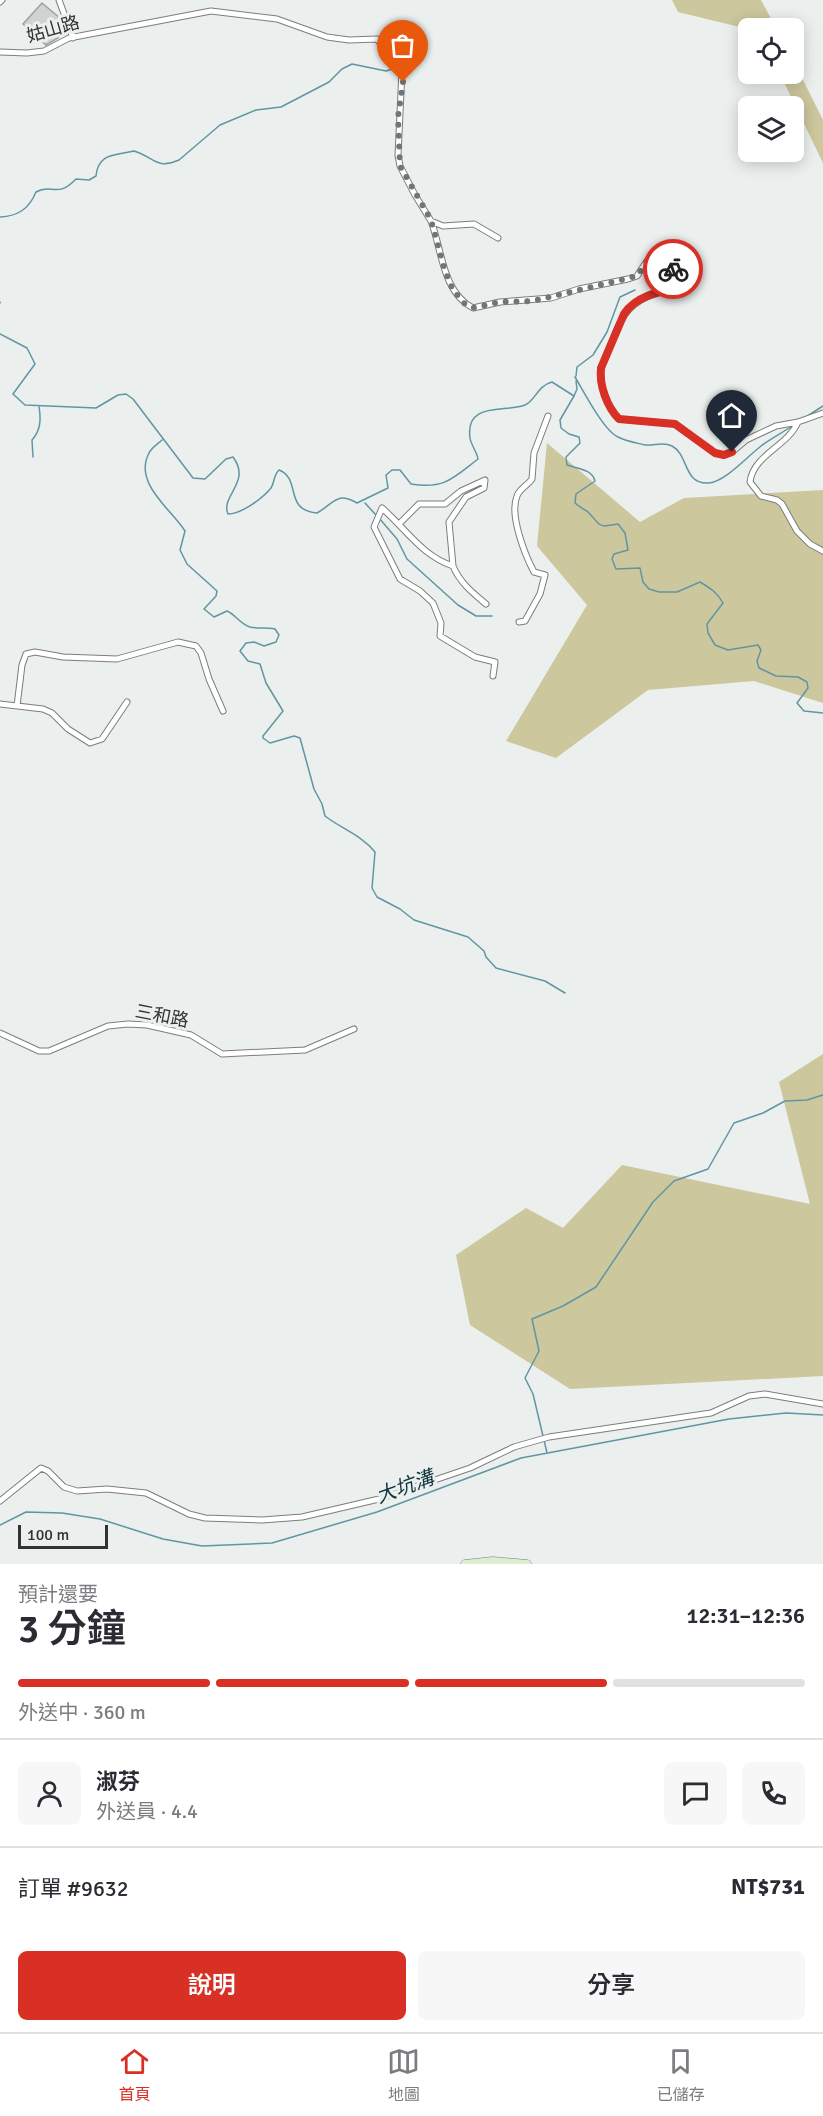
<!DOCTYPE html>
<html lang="zh-TW">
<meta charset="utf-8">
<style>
:root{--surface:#fff;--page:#f7f7f7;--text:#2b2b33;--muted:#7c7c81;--line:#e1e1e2;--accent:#d93025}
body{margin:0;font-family:Signika,"Noto Sans TC",sans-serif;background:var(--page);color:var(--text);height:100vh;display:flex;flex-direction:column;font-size:22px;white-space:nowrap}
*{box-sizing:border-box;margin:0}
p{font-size:20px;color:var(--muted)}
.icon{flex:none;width:33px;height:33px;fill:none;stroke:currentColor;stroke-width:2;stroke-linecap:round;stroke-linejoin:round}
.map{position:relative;height:1564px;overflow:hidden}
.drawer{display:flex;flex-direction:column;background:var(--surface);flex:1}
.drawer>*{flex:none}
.tools{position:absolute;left:738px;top:18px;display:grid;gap:12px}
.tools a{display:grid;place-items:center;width:66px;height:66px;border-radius:9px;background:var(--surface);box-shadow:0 3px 15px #0003;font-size:30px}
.scale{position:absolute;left:18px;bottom:15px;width:90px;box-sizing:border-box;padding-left:6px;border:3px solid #313332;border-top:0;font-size:16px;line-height:21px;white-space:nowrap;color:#313332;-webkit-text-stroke:4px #ebefed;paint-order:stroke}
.pin{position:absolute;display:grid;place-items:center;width:51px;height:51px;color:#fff;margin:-62px -26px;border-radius:50% 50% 50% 0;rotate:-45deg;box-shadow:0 0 6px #0007}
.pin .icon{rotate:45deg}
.courier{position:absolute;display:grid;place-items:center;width:60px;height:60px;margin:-30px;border:4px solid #d93025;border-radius:50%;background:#fff;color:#222;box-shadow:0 2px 8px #0007}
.head em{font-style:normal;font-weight:600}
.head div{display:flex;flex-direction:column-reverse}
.head{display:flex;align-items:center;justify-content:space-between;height:102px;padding:0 18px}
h1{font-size:39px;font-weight:600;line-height:45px}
.bar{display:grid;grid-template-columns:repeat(4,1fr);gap:9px 6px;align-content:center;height:72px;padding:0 18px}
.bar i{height:8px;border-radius:4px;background:var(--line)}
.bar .selected{background:var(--accent)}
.bar p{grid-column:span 4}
.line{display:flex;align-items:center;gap:15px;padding:0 18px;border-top:2px solid var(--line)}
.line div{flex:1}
.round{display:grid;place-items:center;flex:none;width:63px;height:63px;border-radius:9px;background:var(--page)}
.button{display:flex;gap:12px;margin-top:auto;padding:12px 18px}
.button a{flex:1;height:69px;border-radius:9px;background:var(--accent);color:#fff;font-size:24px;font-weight:600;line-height:69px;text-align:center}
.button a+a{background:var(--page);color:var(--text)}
.tab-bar{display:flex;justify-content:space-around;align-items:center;height:84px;border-top:2px solid var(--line);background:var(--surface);font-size:16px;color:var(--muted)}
.tab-bar a{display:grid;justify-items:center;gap:3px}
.tab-bar .selected{color:var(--accent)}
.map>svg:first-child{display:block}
.green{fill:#ccc79c}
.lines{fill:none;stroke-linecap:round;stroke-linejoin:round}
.stream{stroke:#6096a3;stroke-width:1.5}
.building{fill:#cfd4d3;stroke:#9ca1a1;stroke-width:1.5}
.street-casing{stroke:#7b7e7c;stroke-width:7}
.secondary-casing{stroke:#7b7e7c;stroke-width:9}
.street{stroke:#fff;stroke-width:5}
.secondary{stroke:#deedcf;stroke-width:8}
.done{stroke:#727573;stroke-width:6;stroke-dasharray:0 10.8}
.route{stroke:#d93025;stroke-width:8}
.labels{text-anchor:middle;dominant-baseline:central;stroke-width:6;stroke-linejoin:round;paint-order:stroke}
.street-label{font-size:18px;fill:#313332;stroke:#ebefed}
.water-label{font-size:20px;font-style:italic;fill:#0f353d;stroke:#ebefed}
</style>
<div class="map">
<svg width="823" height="1564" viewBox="0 0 823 1564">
<rect width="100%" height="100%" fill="#ebefed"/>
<!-- green -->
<path class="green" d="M672,0h89l15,28 -28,1 -70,-17z
M794,62l29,58v43l-43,-89h14z
M547,443l93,79 44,-24 139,-8v213l-69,-22 -106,9 -92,68 -50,-17 81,-136 -50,-59z
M823,1054v322l-253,13 -100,-64 -14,-70 70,-47 37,20 59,-63 188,39 -31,-122z"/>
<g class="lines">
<!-- stream -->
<path class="stream" d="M0,217c18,-1 29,-8 36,-25 16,-9 21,7 40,-13l13,1 7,-4c2,-23 18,-20 38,-25 20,6 22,19 45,9l41,-35 36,-15 25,-3 48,-25 13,-13 10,-5 34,7 10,-3
M0,302v1
M0,334l27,14 8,16 -22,30 12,11 71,3 22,-13 8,-1 7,5 60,79 12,1 21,-20 7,-2c19,25 -13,39 -5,57 13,0 34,-15 43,-26 4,-6 2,-12 8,-18 23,9 4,40 38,43 18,-10 19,-22 40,-10l31,-15 -2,-13 6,-5h8l11,14c34,5 41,-5 67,-25 -1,-7 -7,-14 -8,-21 -5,-37 35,-25 55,-33 11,-5 12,-19 27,-23l22,14 -14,24 1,8 8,6 10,3 1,6 -14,14 1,8c11,4 25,4 28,16l-19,13 -1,9c4,4 9,6 13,9 14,14 8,16 30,12l7,9 3,17 -14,4 -2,5 4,10 24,-1 3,14 6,7 10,3h18l23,-10c10,6 18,11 23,21l-16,21 1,9 7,12 13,5 30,-5 3,5 -4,11 2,7 17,8 22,1 9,5 1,6 -11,15 7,8 19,2
M576,376l1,-9 16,-12 14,-23 13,-35 15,-7
M575,377c9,15 29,54 43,60 7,4 19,6 27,8 9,1 18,-4 27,1 17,9 11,38 36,37 16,0 40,-27 53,-37 9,-7 21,-13 31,-20
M574,396l3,-7 -1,-8
M809,415l14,-9
M162,440c-3,3 -11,8 -13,13 -16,30 22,56 36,78l-5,19 7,14 30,27 -1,5 -12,13 10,8 13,-6c9,4 13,13 23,16 8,2 16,0 25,2l4,6 -3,7 -12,4 -10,-4 -8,1 -6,8 8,10 12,3 6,19 17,28 -20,25v2l7,5 24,-7 6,2 14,51 8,15 3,12c17,13 36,19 50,36l-3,36 5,9 23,12 14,11 54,17 16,14 2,6 10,11 49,13 20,12
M33,457l-1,-17c9,-10 9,-21 7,-34
M365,503l11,12
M379,518l18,21 10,20 51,46 18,11h16
M543,1436l-10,-42 -8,-16 14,-27 -7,-32 31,-13 33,-19 57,-85 21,-21 34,-12 26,-46 29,-10 22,-12 22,-1 16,-5
M544,1440l3,13
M0,1525l26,-13 36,1 38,6 63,20 39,7 70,-3 105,-31 144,-54 208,-39 57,-6 37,2"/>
</g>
<!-- building -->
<path class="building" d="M42,3l19,16 4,11 -7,8 -12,7 -23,-21z"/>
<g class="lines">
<!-- street casing -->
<g class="street-casing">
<path id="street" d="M59,0l14,38
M0,2l2,-2
M0,52l27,1 17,-2 25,-13 142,-27 66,8 50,18 22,3 28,-1 25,32 -4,84 2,11 15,29 16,26 12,5 31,-2 24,14
M431,221c11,28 11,71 42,87l27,-6 51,-4 28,-9 49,-10 9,-3 10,-15 13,-5 7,3 14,20 -3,8c-59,13 -55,31 -77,81 -2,17 6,39 18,51l56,5 40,29 9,2 9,-4 13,-11 30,-14 22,-4 25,-9
M798,422c-10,24 -45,33 -48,60l11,14 16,4 5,4 15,27 13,13 13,7
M400,523l19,-19h26l16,-13 24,-11 -1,8 -18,9 -17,25 4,44c7,17 20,27 33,38
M453,566c-31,-10 -47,-37 -71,-58l-8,19 26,52 20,12 13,12 8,20 -1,13 35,21 20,5 -2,14
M519,622l6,-1 15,-27 5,-19 -11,-3c-9,-17 -25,-57 -17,-76 2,-7 11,-11 15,-17l2,-26 14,-37
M0,704l43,5 9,4 16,16 22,14 12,-4 25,-37
M17,706l5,-41 4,-11 9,-2 28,5 54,2 61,-17 18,4 5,7 8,26 14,32
M0,1033l39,18h10l59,-25 20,-2 19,1 44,10 31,19 83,-4 49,-21
M0,1501l41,-33 7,3 16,16 13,4 30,-2 39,4 43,21 16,4 57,2 40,-3 77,-18 91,-31 44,-21 35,-10 162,-24 38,-17 16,-2 58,10"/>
</g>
<!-- secondary casing -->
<g class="secondary-casing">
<path id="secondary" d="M465,1564l28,-3 34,3"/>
</g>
<!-- street -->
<use href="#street" class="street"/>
<!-- secondary -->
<use href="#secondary" class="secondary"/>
</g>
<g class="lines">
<!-- done -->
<path class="done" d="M403,82l-5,35 2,49 31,54 14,51 8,19 11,13 9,5 27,-6 33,-1 104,-25 10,-15 13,-5 7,3 6,10"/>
<!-- route -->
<path class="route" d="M673,269l8,10 -3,9c-20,4 -42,8 -54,26l-23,54c-2,17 6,39 18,51l56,5 40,29 9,2 8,-3"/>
</g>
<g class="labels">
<!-- street labels -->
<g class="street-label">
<text transform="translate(53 29) rotate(-16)">姑山路</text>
<text transform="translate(162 1016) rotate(11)">三和路</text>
</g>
<!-- water labels -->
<g class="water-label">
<text transform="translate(405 1487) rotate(-20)">大坑溝</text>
</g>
</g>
</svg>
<div class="tools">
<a><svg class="icon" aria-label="locate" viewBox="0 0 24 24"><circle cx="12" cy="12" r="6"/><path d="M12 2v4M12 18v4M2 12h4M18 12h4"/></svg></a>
<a><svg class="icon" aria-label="layers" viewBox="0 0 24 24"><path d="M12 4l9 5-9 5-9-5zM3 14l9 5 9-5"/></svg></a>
</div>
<div class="scale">100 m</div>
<div class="pin" style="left:403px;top:82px;background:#ea580c"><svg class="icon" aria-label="bag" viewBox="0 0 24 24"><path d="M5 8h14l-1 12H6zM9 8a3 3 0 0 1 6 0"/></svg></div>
<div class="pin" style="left:732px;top:452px;background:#1f2937"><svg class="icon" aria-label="home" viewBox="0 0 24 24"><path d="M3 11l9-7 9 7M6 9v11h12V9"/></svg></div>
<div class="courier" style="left:673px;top:269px"><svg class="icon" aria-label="bike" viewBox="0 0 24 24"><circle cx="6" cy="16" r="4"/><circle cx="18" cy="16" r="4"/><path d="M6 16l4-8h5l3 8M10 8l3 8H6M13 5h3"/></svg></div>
</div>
<section class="drawer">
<div class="head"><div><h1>3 分鐘</h1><p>預計還要</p></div><em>12:31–12:36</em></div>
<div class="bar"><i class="selected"></i><i class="selected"></i><i class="selected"></i><i></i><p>外送中 · 360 m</p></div>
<div class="line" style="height:108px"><a class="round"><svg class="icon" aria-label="person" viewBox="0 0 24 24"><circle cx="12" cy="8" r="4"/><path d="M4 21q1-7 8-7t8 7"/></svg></a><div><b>淑芬</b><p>外送員 · 4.4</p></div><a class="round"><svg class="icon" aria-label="chat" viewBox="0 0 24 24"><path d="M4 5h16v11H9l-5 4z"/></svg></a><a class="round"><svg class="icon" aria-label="phone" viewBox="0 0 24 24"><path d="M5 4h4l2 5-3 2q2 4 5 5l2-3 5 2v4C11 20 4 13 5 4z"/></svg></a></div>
<div class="line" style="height:78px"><div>訂單 #9632</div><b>NT$731</b></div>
<div class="button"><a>說明</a><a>分享</a></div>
</section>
<nav class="tab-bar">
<a class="selected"><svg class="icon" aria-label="home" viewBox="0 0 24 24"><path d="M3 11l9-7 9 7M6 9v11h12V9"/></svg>首頁</a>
<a><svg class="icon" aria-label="map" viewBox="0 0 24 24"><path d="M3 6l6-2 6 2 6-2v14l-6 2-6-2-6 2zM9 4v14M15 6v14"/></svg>地圖</a>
<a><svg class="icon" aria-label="saved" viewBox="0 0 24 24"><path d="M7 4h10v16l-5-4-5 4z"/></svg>已儲存</a>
</nav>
